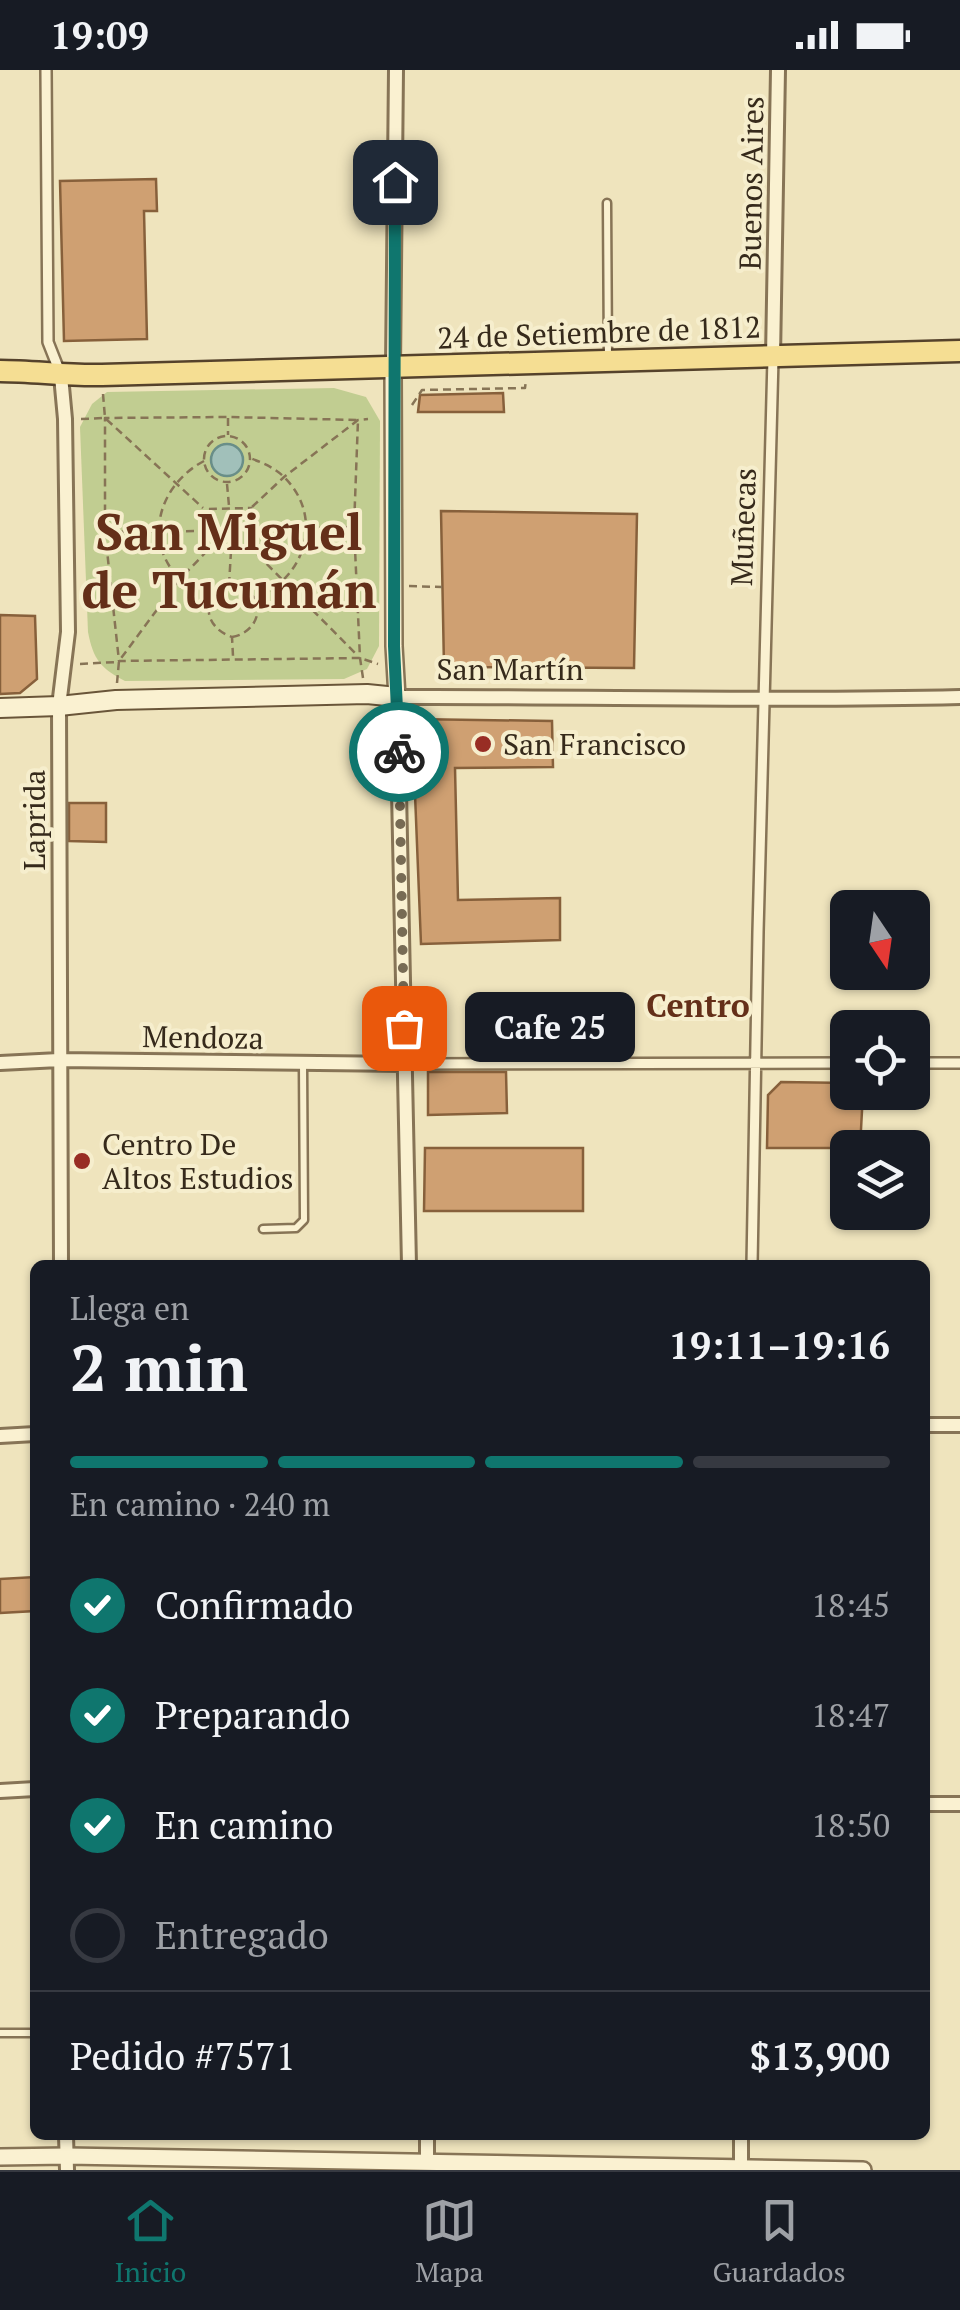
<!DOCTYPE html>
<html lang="es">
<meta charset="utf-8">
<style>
:root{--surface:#171b24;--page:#242831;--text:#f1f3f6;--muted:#9ea1a6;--line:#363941;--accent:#0f766e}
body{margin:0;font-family:"PT Serif",serif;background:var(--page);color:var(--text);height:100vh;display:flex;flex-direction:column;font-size:38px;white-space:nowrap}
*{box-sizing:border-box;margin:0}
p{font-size:32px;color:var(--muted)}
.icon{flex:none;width:55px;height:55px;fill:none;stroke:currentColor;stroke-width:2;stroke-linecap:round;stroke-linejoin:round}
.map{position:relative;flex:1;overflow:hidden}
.drawer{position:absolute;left:30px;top:1190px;width:900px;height:880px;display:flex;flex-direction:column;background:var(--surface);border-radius:15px;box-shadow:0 2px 8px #0004}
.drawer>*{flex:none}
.needle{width:65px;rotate:167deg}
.fabs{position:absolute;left:830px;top:820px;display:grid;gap:20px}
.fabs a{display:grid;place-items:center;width:100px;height:100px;border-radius:15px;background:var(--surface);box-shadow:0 2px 8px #0004;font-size:50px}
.pin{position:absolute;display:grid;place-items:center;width:85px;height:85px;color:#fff;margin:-42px;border-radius:20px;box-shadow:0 5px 15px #0006}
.courier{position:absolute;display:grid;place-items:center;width:100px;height:100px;margin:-50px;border:8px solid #0f766e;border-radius:50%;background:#fff;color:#222;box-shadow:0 2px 12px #0007}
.bubble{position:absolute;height:70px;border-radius:15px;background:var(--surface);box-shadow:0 2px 8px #0004;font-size:32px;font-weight:700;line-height:70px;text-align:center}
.overview em{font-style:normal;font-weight:700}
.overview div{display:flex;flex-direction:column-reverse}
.overview{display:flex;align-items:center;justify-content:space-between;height:170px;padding:0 40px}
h1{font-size:65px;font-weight:700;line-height:75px}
.bar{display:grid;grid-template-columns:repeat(4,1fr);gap:15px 10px;align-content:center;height:120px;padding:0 40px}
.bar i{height:12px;border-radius:8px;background:var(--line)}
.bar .on{background:var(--accent)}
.bar p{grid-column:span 4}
.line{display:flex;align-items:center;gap:25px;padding:0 40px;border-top:2px solid var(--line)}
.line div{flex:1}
ol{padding:0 40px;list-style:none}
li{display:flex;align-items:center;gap:30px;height:110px}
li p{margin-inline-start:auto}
li .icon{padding:10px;border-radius:50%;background:var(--accent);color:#fff;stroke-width:4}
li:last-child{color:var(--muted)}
li i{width:55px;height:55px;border:5px solid var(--line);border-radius:50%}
.status{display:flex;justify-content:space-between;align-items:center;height:70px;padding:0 50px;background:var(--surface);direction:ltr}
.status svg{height:28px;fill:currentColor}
.tab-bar{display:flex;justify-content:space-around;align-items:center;height:140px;border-top:2px solid var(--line);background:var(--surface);font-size:28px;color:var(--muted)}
.tab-bar a{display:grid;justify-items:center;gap:5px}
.tab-bar .on{color:var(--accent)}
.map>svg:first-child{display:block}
.green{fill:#c1cd91}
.water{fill:#a1c0ba;stroke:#698e88;stroke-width:2.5}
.building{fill:#cfa072;stroke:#87603b;stroke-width:2.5}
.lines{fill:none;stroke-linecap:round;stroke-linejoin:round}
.service-casing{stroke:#877456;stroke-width:11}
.pedestrian-casing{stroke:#877456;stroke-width:14}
.minor-casing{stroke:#877456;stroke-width:18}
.tertiary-casing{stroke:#877456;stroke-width:20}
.secondary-casing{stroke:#695539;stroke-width:22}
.primary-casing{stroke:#55422b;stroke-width:25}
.path{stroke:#877456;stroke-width:2.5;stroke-dasharray:8 5;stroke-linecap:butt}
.service{stroke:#faf1d1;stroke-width:6}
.pedestrian{stroke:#faf1d1;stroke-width:9}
.minor{stroke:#faf1d1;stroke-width:12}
.tertiary{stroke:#faf1d1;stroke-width:15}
.secondary{stroke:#faf1d1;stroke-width:18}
.primary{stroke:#f5de93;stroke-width:20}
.done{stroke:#776b54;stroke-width:10;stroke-dasharray:0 18}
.route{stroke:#0f766e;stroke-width:12}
.poi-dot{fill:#982d24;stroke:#f6eecd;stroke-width:4}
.labels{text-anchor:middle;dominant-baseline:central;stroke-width:8;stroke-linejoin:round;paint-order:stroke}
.street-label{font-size:30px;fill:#362a1b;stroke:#f6eecd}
.poi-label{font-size:30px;fill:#362a1b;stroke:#f6eecd;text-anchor:start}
.neighbourhood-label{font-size:32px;font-weight:bold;fill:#642f19;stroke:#f6eecd}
.town-label{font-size:50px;font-weight:bold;fill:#642f19;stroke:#f6eecd}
</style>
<div class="status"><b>19:09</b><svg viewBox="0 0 49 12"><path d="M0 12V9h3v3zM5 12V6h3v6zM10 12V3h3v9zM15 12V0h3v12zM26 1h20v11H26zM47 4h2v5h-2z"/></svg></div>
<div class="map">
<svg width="960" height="2100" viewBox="0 0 960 2100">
<rect width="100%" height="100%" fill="#efe4bd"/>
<!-- green -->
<path class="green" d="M334,318l32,9 14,24 -1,225 -12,23 -23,10 -219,2c-24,-12 -32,-22 -37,-49l-8,-205 12,-23 15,-12z"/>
<!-- water -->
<path class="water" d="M211 390a16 16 0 1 1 32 0a16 16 0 1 1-32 0Z"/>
<!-- building -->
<path class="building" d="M156,109l1,32h-13l3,128 -83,2 -4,-160z
M503,323l1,19h-86l2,-17z
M441,441l196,3 -3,154 -190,-1z
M0,545l35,1 2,63 -17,14 -20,1z
M412,649l140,2 1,46 -98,1 3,132 102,-2v42l-139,4z
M69,733h37v39l-37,-1z
M428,1002h78l1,41 -79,2z
M781,1012l67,1v9h15l-3,56h-93l1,-53z
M425,1078h158v63h-159z
M35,1507v34l-35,2v-34z"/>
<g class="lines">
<!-- service casing -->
<g class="service-casing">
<path id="service" d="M607,133l1,156
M263,1159l33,-1 8,-8 -1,-156
M0,1963h35"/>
</g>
<!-- pedestrian casing -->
<g class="pedestrian-casing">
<path id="pedestrian" d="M46,0l2,272 13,33
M912,993h48
M405,994l443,-1
M752,1195l6,-333 15,-574"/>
</g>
<!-- minor casing -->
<g class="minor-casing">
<path id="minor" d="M773,287l5,-287
M393,298l3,-298
M0,993l59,-3 346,4
M61,1195l-2,-559 9,-74 -3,-213 -4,-43
M409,1195l-12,-568c188,-1 376,5 563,0
M925,1355h35
M0,1366l35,-2
M0,1721l35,-2
M925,1734h35
M66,2065l1,35
M427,2065v28
M741,2100v-35"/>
</g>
<!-- tertiary casing -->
<g class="tertiary-casing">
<path id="tertiary" d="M393,298l1,278 3,51
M0,2087l67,-1 796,14"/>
</g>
<!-- secondary casing -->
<g class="secondary-casing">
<path id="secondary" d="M0,638l59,-2 57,-6 251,-6 30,3"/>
</g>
<!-- primary casing -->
<g class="primary-casing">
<path id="primary" d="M0,301c34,0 67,5 102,4l858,-24"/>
</g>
<!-- path -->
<path class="path" d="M103,324l2,24 98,90
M412,335l10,-15 103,-2 1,-8
M228,348v17
M81,349l22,-1
M204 389a23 23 0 1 1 46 0a23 23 0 1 1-46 0Z
M204,391c-40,21 -60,70 -32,109 5,9 14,18 23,23 5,2 10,3 15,5
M227,414l2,22
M252,437l32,-30 74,-57 10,-1
M253,460l101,-3
M108,462l97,-1
M252,479l-45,2 -2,-42 46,-1 1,41 106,107
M231,481l-2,34c-29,11 -26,42 3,52l1,19
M229,515l11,1 15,12c50,-19 70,-81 29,-121 -9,-9 -21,-14 -34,-19
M409,516l33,1
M232,567c18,-3 30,-19 24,-37
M80,594l37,-2
M363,608l-3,-20 -6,-131 4,-107 -130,-3 -123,1v114l14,129 241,-3 18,6
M117,613l2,-22 60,-81 27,-28"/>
<!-- service -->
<use href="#service" class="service"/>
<!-- pedestrian -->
<use href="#pedestrian" class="pedestrian"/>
<!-- minor -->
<use href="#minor" class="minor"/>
<!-- tertiary -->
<use href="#tertiary" class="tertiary"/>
<!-- secondary -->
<use href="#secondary" class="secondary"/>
<!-- primary -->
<use href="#primary" class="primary"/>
</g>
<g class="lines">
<!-- done -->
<path class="done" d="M399,682l5,276"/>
<!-- route -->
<path class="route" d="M395,112l-1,464 5,106"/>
</g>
<!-- markers -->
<g class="poi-dot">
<circle cx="483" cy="674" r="10"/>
<circle cx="82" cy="1091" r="10"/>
</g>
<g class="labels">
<!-- street labels -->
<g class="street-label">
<text transform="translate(751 113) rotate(-89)">Buenos Aires</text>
<text transform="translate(599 262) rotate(-2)">24 de Setiembre de 1812</text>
<text transform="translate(743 457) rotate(-88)">Muñecas</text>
<text x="510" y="599">San Martín</text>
<text transform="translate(34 750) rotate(-90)">Laprida</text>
<text transform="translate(203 967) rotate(1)">Mendoza</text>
</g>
<!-- poi labels -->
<g class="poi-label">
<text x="503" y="674">San Francisco</text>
<text x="102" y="1074">Centro De<tspan x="102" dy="34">Altos Estudios</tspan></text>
</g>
<!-- neighbourhood labels -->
<g class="neighbourhood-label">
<text x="698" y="935">Centro</text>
</g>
<!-- town labels -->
<g class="town-label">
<text x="229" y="461">San Miguel<tspan x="229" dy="58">de Tucumán</tspan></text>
</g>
</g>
</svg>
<div class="fabs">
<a><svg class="needle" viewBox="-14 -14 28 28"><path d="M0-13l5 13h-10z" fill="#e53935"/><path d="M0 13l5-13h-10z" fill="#9ea1a6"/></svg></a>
<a><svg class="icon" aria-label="locate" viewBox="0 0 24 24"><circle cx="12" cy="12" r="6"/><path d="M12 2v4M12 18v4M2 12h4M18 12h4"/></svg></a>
<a><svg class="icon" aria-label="layers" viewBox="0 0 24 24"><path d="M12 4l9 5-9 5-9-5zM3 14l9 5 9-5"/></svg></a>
</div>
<div class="pin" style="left:404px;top:958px;background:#ea580c"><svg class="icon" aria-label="bag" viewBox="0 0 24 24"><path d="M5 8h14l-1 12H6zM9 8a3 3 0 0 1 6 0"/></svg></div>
<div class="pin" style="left:395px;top:112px;background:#1f2937"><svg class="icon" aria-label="home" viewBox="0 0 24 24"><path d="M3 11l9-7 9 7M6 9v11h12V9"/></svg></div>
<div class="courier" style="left:399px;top:682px"><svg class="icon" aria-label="bike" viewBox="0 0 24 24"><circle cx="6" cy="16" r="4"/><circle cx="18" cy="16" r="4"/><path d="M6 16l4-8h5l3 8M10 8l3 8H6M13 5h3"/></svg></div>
<div class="bubble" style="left:465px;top:922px;width:170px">Cafe 25</div>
<section class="drawer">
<div class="overview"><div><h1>2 min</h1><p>Llega en</p></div><em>19:11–19:16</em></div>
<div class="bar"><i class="on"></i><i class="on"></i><i class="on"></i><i></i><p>En camino · 240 m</p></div>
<ol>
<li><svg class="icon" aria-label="check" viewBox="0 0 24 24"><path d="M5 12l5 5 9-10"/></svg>Confirmado<p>18:45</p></li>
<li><svg class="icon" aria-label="check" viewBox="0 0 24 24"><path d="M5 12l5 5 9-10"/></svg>Preparando<p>18:47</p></li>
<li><svg class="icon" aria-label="check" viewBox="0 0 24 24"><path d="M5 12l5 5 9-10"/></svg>En camino<p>18:50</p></li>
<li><i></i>Entregado</li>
</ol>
<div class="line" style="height:130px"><div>Pedido #7571</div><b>$13,900</b></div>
</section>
</div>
<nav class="tab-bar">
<a class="on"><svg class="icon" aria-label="home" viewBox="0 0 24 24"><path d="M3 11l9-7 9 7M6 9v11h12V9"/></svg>Inicio</a>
<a><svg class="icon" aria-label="map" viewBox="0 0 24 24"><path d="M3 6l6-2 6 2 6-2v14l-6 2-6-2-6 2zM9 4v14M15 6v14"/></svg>Mapa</a>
<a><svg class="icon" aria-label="saved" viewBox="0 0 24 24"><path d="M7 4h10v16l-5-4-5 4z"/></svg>Guardados</a>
</nav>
